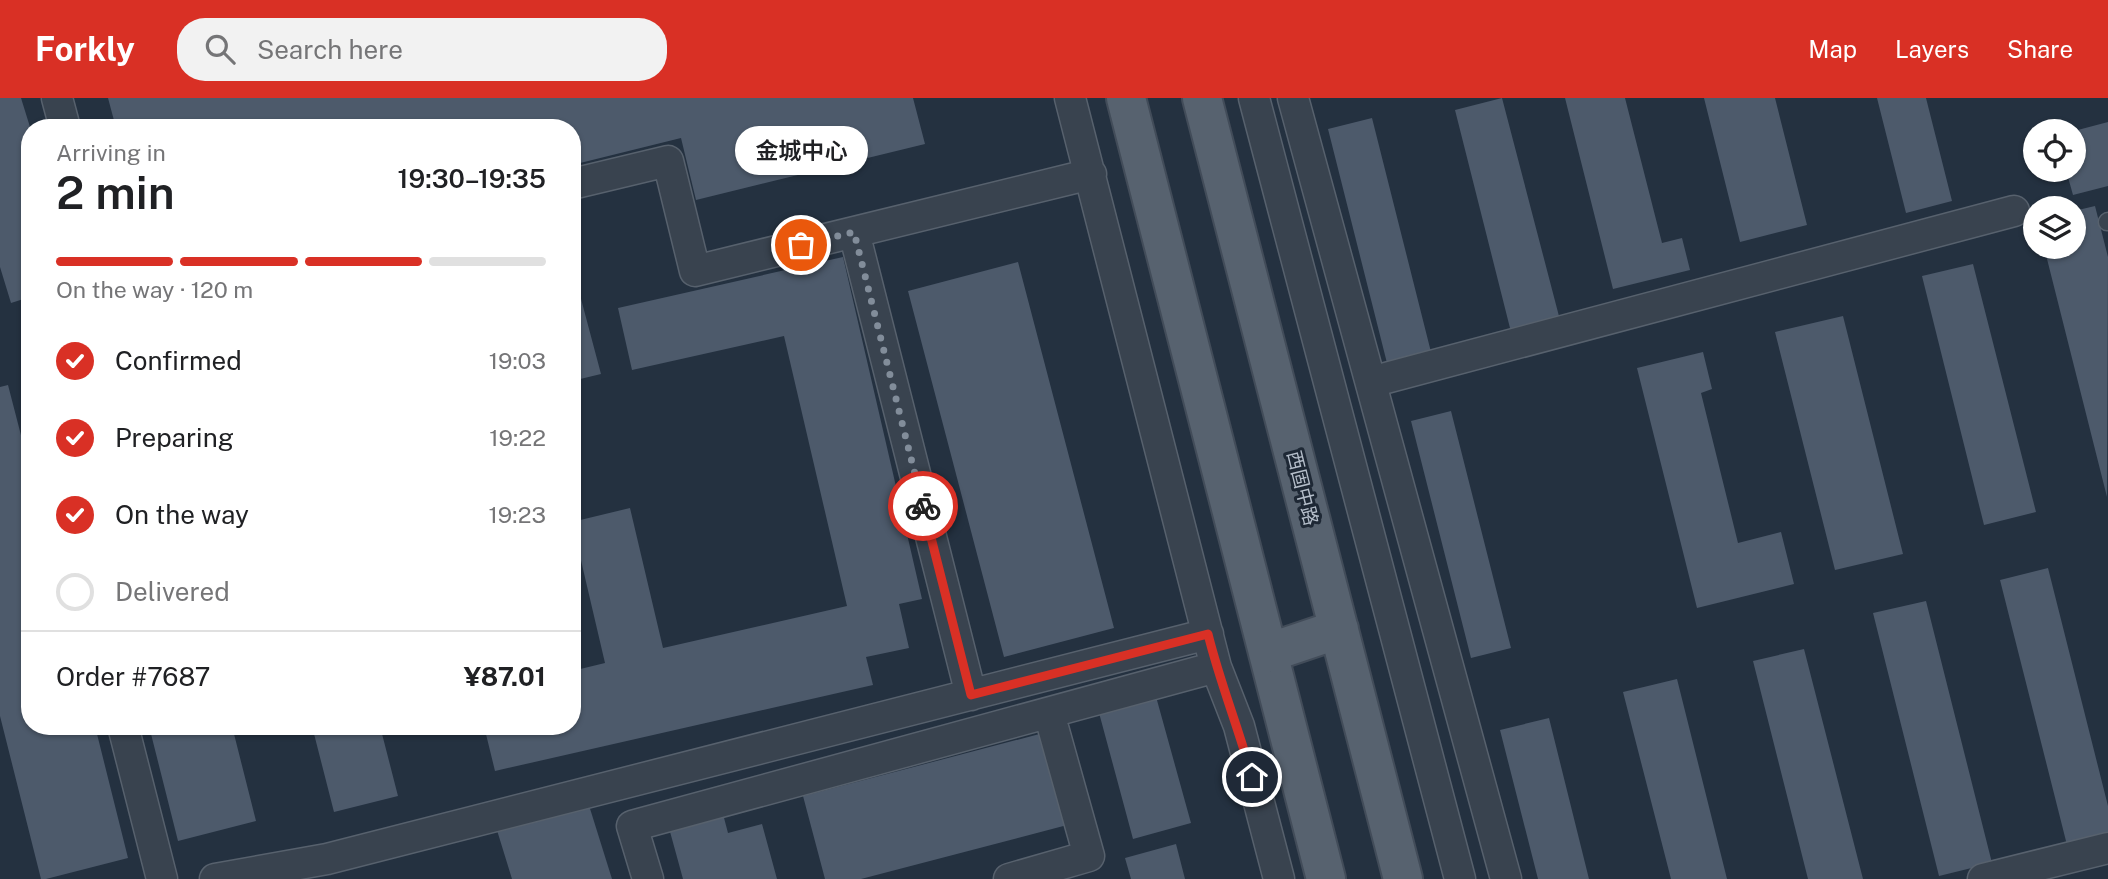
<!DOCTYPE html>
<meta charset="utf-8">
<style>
:root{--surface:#fff;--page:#f2f2f2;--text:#202124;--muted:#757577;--line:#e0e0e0;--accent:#d93025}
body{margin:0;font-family:"Public Sans","Noto Sans SC",sans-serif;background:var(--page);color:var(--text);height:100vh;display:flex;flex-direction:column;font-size:26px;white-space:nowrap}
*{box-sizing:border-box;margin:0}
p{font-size:23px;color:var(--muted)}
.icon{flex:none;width:38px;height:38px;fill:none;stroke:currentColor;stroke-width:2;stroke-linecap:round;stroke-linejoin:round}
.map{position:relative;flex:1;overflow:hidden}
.panel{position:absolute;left:21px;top:21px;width:560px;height:616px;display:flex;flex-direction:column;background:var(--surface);border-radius:28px;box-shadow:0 2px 5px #0004}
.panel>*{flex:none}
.controls{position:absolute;left:2023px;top:21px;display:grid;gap:14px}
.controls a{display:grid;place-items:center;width:63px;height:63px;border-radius:50%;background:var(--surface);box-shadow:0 2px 5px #0004;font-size:35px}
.pin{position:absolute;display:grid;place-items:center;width:60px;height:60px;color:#fff;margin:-30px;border:4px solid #fff;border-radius:50%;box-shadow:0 2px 7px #0007}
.courier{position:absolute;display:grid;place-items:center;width:70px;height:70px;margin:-35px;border:5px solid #d93025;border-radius:50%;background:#fff;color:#222;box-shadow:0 2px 9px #0007}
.bubble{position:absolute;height:49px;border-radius:24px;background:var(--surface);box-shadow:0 2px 5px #0004;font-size:23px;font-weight:600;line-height:49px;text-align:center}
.head em{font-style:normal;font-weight:600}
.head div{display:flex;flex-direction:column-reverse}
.head{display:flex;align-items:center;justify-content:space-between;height:119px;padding:0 35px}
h1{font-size:46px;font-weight:600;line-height:52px}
.bar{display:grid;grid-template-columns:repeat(4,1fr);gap:10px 7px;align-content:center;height:84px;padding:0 35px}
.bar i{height:9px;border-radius:5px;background:var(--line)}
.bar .selected{background:var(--accent)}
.bar p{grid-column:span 4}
.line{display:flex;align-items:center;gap:18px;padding:0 35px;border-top:2px solid var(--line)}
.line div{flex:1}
ol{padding:0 35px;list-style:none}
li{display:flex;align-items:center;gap:21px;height:77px}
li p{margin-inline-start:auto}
li .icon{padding:7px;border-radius:50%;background:var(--accent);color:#fff;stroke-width:4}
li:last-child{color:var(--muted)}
li i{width:38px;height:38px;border:4px solid var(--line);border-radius:50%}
header{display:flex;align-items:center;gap:42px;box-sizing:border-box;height:98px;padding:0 35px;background:var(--accent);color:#fff}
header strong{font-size:33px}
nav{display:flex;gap:38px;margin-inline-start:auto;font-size:24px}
.search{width:490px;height:63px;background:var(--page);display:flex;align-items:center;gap:18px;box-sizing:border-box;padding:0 24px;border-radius:28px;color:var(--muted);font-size:26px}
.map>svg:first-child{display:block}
.building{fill:#4d5a6b}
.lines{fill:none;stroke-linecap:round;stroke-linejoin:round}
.service-casing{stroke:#57616d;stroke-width:19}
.minor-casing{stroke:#57616d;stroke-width:33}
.primary-casing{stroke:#424c59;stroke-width:42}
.service{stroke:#39434f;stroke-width:16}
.minor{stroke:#39434f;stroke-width:30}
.primary{stroke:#57626f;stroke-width:38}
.done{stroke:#828d9a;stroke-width:7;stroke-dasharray:0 12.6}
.route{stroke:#d93025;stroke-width:9}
.labels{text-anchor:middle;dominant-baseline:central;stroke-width:6;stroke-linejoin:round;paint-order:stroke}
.street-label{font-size:19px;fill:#b5beca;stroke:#1e2835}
</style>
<header>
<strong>Forkly</strong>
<div class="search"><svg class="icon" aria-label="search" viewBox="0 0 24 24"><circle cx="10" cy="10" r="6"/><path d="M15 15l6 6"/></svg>Search here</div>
<nav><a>Map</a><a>Layers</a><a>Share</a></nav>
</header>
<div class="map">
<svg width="2108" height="781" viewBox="0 0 2108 781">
<rect width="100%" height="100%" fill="#243140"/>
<!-- building -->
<path class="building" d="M0,0h21l9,29v170l-19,6 -11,-36z
M108,0h805l12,46 -229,56 -15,-62 -109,27v-37h-456z
M1502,0l58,222 -49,12 -56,-222z
M1565,0h60l37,145 20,-5 8,32 -77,19z
M1704,0h71l32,127 -67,17z
M1877,0h49l26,103 -46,12z
M1372,20l60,238 -44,11 -60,-238z
M2108,24v64l-35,9 -7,-25h8v-39z
M2095,108l13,51 -1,240 -63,-250h30v-36z
M843,159l79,342 -23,5 10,44 -43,9 7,28 -378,86 -11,-45h88v-55l33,-8 -33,-141 58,-14 33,140 184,-42 -63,-270 -152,34 -14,-62z
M1018,164l96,366 -110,29 -96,-366z
M1973,166l63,248 -52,13 -62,-249z
M572,167l29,109 -29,7z
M1843,218l60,238 -68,16 -60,-238z
M1703,254l9,37 -11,4 37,150 43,-11 13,52 -97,24 -60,-240z
M8,287l22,85v256h65l33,132 -82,21h-5l-41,-163v-329z
M1451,313l60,237 -40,10 -60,-237z
M2048,470l60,238v29l-41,10 -67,-265z
M1926,503l66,262 -53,13 -66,-263z
M1804,551l59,230h-55l-55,-218z
M1677,581l50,200h-56l-48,-187z
M1155,595l36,130 -58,16 -35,-130z
M1549,620l40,161h-51l-38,-149z
M149,628h83l24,95 -78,20z
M312,628h68l18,70 -64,16z
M1047,634l24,92 -210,55h-36l-22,-83z
M587,701l25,80h-100l-16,-52z
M723,716l5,19 34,-9 15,55h-94l-14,-51z
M1176,746l9,35h-54l-6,-21z"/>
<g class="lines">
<!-- service casing -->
<g class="service-casing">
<path id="service" d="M2107,124l1,-1"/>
</g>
<!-- minor casing -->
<g class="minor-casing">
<path id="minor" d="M57,0l8,30
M1070,0l146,569 23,59 40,153
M1254,0l206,781
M1293,0l213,781
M572,86l96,-23 27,110 396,-97
M854,134l117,463
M1371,284l643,-171
M123,628l39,153
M215,781l112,-20 881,-225
M648,781l-16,-53 584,-159
M1009,781l80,-23 -40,-143
M1983,781l125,-31"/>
</g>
<!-- primary casing -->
<g class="primary-casing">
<path id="primary" d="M1126,0l200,781
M1202,0l201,781
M1268,555l71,-24"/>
</g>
<!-- service -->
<use href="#service" class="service"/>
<!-- minor -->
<use href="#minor" class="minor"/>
<!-- primary -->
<use href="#primary" class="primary"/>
</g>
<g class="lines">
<!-- done -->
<path class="done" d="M801,147l53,-13 69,274"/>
<!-- route -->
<path class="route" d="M923,408l48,189 237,-61c12,49 31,95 44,143"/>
</g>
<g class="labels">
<!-- street labels -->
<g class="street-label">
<text transform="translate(1303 390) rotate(76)">西固中路</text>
</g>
</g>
</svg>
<div class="controls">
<a><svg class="icon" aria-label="locate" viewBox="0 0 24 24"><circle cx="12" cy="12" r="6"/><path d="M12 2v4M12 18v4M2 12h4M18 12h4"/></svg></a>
<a><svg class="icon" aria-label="layers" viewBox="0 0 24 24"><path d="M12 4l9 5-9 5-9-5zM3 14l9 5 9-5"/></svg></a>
</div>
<div class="pin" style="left:801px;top:147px;background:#ea580c"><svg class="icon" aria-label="bag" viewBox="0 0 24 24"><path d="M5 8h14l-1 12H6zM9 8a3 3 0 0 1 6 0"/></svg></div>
<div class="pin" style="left:1252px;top:679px;background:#1f2937"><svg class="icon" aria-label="home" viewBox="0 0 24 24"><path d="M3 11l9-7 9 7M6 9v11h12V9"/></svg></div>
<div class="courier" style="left:923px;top:408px"><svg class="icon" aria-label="bike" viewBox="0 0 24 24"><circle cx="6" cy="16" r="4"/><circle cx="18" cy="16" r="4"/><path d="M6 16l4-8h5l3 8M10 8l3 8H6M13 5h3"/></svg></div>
<div class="bubble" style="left:735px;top:28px;width:133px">金城中心</div>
<section class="panel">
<div class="head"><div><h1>2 min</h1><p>Arriving in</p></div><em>19:30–19:35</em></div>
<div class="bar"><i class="selected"></i><i class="selected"></i><i class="selected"></i><i></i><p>On the way · 120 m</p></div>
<ol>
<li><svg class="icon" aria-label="check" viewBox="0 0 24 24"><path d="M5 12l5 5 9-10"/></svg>Confirmed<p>19:03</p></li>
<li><svg class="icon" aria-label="check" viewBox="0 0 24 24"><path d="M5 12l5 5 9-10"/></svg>Preparing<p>19:22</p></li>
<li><svg class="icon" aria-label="check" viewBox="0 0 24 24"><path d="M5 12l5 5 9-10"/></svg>On the way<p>19:23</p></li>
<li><i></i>Delivered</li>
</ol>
<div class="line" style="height:91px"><div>Order #7687</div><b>¥87.01</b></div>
</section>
</div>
